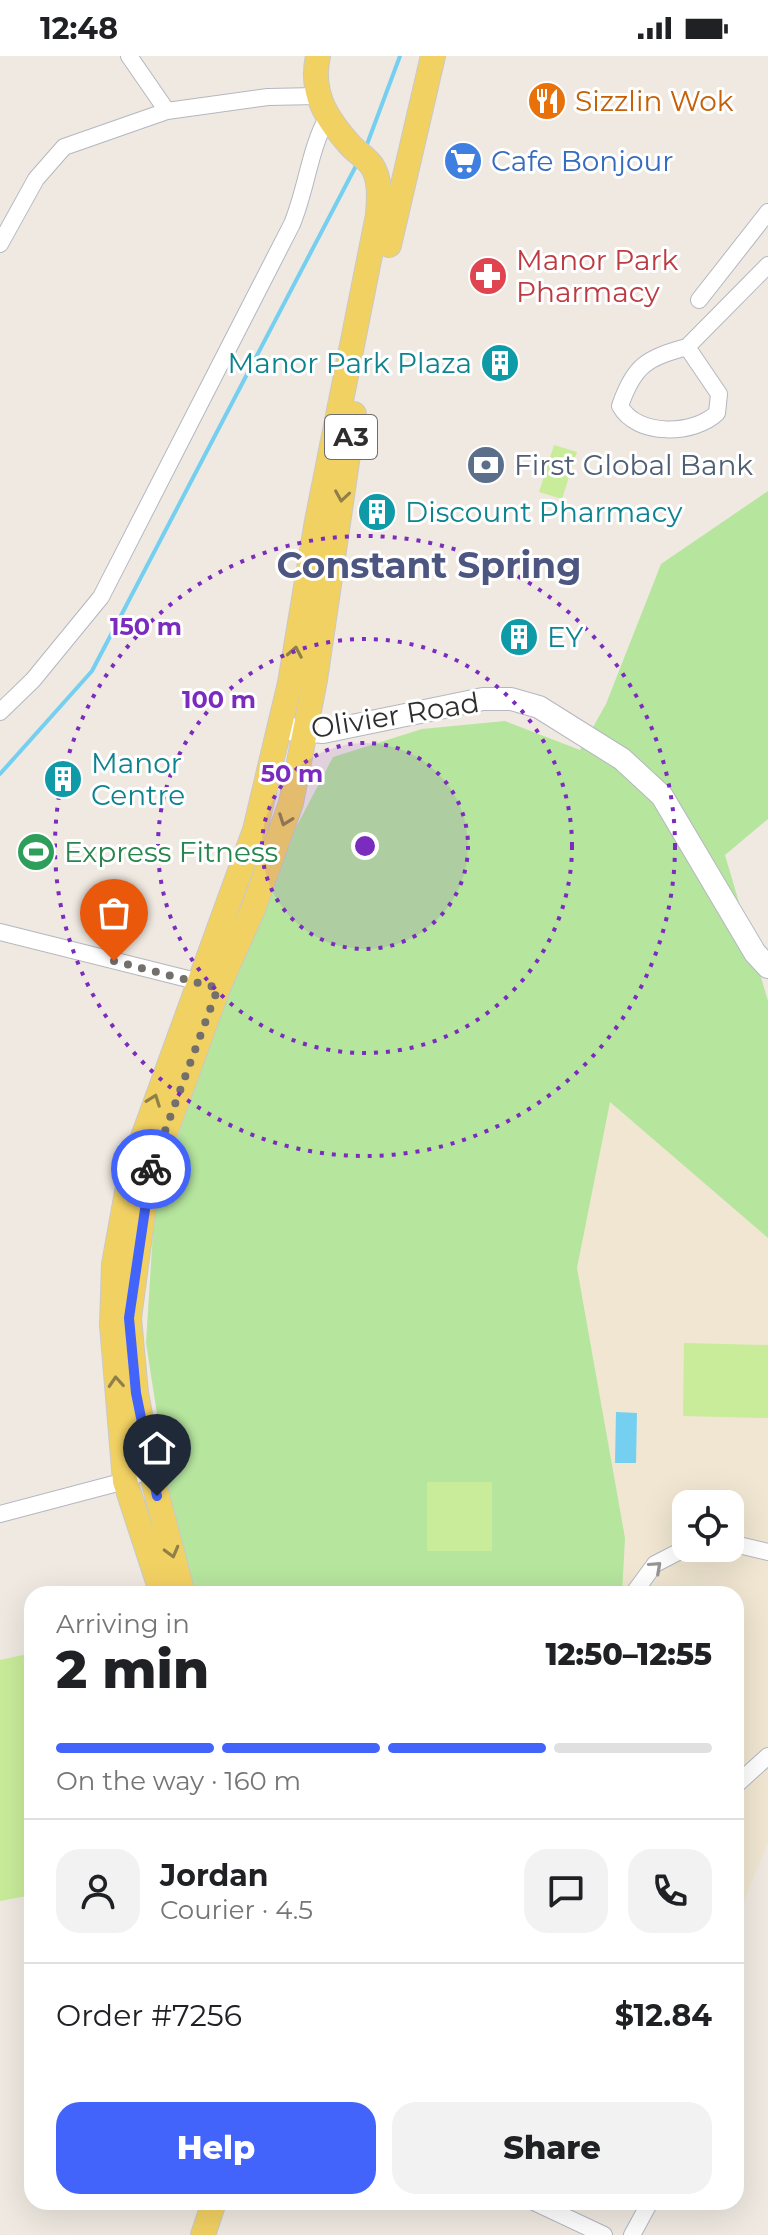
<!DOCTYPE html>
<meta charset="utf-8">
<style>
:root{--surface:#fff;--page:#f2f2f2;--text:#202124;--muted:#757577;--line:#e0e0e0;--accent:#4264fb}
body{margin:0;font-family:Montserrat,sans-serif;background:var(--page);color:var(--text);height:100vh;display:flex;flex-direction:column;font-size:30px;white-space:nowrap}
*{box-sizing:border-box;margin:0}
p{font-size:26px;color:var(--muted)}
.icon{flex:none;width:44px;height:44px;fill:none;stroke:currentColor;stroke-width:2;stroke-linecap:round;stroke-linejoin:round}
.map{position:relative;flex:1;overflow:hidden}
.sheet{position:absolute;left:24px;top:1530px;width:720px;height:624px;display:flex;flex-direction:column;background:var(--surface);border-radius:24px;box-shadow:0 8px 32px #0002}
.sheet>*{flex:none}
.fabs{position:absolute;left:672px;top:1434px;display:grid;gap:16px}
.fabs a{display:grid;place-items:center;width:72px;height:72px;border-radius:16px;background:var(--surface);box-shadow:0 8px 32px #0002;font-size:40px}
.pin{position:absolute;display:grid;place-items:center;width:68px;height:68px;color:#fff;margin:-82px -34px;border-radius:50% 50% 50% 0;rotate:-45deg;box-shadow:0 0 8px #0007}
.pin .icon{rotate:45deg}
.courier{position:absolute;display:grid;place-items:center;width:80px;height:80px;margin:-40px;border:6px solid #4264fb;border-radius:50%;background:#fff;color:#222;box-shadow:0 2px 10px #0007}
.overview em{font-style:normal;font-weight:800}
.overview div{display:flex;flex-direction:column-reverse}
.overview{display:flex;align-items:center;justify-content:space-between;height:136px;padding:0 32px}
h1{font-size:52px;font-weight:800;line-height:60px}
.bar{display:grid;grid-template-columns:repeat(4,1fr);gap:12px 8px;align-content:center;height:96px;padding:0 32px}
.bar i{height:10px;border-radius:6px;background:var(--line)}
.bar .selected{background:var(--accent)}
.bar p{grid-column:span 4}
.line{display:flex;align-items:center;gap:20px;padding:0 32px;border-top:2px solid var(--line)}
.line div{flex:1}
.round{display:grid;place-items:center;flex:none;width:84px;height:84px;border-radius:24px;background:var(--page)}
.button{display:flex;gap:16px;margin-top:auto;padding:16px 32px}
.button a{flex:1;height:92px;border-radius:24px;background:var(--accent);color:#fff;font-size:32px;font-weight:800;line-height:92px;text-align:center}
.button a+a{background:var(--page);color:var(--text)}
.status{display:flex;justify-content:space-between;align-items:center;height:56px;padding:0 40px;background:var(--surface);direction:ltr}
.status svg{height:22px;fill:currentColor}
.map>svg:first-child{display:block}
.education{fill:#f0e6d1;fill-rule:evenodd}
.green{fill:#b6e59e}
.pitch{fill:#c9ec9a}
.water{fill:#75cff0}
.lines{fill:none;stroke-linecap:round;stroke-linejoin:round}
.stream{stroke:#75cff0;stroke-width:4}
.street-casing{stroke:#b4b7c1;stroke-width:18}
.secondary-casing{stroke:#b4b7c1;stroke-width:24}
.primary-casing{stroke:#c9c9c9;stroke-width:26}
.street{stroke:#fff;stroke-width:16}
.secondary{stroke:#fff;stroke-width:22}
.primary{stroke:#f2d163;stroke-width:24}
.oneway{stroke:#908048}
.oneway2{stroke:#969696}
.done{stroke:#726f6d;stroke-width:8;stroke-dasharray:0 14.4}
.route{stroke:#4264fb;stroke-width:10}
.ring{fill:none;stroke:#7b2cbf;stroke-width:4;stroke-dasharray:4 8}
.labels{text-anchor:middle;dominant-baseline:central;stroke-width:6;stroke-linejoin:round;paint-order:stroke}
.shield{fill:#fff;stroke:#6d6d6d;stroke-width:2}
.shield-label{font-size:26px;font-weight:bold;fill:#2e2e2e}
.food-label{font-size:28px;fill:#c56008;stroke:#fff;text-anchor:start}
.shop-label{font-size:28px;fill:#366cbe;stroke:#fff;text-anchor:start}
.health-label{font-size:28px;fill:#be3a42;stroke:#fff;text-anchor:start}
.culture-label{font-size:28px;fill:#0d838f;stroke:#fff;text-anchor:start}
.service-label{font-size:28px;fill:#4e5e75;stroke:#fff;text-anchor:start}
.street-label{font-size:28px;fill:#2e2e2e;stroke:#fff}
.leisure-label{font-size:28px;fill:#27864d;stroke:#fff;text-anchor:start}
.district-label{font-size:36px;font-weight:bold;fill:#4d5680;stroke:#fff}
.centre{fill:#7b2cbf;stroke:#fff;stroke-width:4}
.ring-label{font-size:24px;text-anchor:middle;font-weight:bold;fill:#7b2cbf;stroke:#fff;stroke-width:6;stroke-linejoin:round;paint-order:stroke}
</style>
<div class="status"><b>12:48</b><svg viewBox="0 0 49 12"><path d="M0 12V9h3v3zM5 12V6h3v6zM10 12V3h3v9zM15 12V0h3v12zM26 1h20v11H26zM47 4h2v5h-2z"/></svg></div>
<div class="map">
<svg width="768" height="2179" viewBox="0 0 768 2179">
<rect width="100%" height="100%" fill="#efe9e1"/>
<!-- education -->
<path class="education" d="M610,1046l158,136v604l-32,78v-326h-114l3,-56 -48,-270zM686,1448h44v44h-44z"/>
<!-- green -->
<path class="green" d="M768,435v328l-43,36 43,146v237l-158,-136 -33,166 48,270 -3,56h-437l-39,-251 9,-143 64,-179 34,-112 80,-152 89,-28 83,-8 75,29 26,-46 55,-140z"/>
<!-- pitch -->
<path class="pitch" d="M554,389l23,7 -15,47 -23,-7z
M684,1287l84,2v73l-85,-2z
M427,1426h65v69h-65z
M32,1597v242l-32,6v-241z"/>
<!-- water -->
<path class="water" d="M616,1356l21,1 -1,50h-21z"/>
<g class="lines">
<!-- stream -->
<path class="stream" d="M366,91l34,-91
M0,718l92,-103 266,-509"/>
<!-- street casing -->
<g class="street-casing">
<path id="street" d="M129,0l38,55
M0,188l36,-65 28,-32 103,-36 101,-14 49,-1
M699,244l69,-88
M687,291l32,47 -2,19c-23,22 -80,24 -97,-7 14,-41 27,-48 67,-59z
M687,291l81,-82
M0,656l33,-32 68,-83 191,-373c15,-36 17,-74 36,-108
M0,876l208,52
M0,1458l125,-33 25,-13
M730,1487l38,9
M633,1538l22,-30 31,-16
M736,1729l32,-29
M534,2146l70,33
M632,2179l18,-33"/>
</g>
<!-- secondary casing -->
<g class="secondary-casing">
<path id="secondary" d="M288,673l35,3 160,-33h28l28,8 83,52 40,37 93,157 13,14"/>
</g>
<!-- primary casing -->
<g class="primary-casing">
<path id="primary" d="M389,189l44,-189
M162,1538l-37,-113 -13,-156 2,-61 17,-94 124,-340 35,-147 27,-162 61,-306c1,-15 3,-36 -6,-49 -5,-8 -16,-14 -22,-21 -24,-27 -40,-52 -32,-89
M183,1538l-33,-126 -14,-75 -7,-75 18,-135 71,-195 35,-79 38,-106 24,-123 39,-266
M203,2179l11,-33"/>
</g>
<!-- street -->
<use href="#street" class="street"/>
<!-- secondary -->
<use href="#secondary" class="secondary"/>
<!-- primary -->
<use href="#primary" class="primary"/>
</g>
<!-- one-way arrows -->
<defs><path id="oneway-chevron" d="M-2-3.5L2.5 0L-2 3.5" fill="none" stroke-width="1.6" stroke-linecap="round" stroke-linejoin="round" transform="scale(2)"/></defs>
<g class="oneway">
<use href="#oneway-chevron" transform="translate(342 440) rotate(99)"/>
<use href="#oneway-chevron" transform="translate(295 596) rotate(-80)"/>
<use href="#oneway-chevron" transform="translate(285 764) rotate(110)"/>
<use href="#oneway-chevron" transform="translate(154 1044) rotate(-70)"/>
<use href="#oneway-chevron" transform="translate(116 1326) rotate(-94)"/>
<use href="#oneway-chevron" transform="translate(172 1496) rotate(75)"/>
</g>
<use class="oneway2" href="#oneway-chevron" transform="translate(656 1511) rotate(-42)"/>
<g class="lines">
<!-- done -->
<path class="done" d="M114,905l104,27 -67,181"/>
<!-- route -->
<path class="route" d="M151,1113l-22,149 7,75 21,103"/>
</g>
<!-- distance rings -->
<circle cx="365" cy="790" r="103" fill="#7b2cbf" fill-opacity=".12"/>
<g class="ring">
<circle cx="365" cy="790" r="103"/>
<circle cx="365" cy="790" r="207"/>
<circle cx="365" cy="790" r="310"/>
</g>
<!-- icons -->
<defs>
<g id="restaurant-disc" transform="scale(2)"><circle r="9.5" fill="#e8710a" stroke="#fff"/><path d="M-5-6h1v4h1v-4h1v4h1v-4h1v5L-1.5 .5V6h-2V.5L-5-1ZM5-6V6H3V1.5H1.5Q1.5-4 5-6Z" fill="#fff"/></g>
<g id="supermarket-disc" transform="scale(2)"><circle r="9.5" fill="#3f7fe0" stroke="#fff"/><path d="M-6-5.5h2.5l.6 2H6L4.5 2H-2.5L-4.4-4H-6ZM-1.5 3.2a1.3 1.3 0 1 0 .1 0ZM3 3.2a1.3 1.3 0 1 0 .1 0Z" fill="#fff"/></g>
<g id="pharmacy-disc" transform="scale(2)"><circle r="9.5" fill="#e0444e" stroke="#fff"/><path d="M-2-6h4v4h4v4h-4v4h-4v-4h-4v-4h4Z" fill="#fff"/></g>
<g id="building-disc" transform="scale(2)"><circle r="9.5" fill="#0f9aa8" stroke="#fff"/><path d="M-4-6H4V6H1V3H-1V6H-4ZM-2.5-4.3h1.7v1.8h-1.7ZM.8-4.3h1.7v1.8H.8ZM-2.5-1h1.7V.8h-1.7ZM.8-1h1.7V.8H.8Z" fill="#fff"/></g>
<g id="bank-disc" transform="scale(2)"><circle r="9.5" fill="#5c6f8a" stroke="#fff"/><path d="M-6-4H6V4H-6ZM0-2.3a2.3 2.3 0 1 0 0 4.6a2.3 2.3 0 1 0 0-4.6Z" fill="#fff"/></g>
<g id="stadium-disc" transform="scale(2)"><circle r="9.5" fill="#2e9e5b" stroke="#fff"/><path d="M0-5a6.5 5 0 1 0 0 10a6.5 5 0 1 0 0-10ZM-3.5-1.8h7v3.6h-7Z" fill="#fff"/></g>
</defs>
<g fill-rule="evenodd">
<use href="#restaurant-disc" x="547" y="45"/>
<use href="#supermarket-disc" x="463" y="105"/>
<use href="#pharmacy-disc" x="488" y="220"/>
<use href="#building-disc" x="500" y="307"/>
<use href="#bank-disc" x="486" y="409"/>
<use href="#building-disc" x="377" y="456"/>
<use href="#building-disc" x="519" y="581"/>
<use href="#building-disc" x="63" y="723"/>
<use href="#stadium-disc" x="36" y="796"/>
</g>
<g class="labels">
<!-- shield labels -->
<rect class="shield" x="325" y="359" width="52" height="44" rx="6"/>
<g class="shield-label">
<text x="351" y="381">A3</text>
</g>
<!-- food labels -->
<g class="food-label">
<text x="575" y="45">Sizzlin Wok</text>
</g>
<!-- shop labels -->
<g class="shop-label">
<text x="491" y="105">Cafe Bonjour</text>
</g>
<!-- health labels -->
<g class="health-label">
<text x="516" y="204">Manor Park<tspan x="516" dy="32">Pharmacy</tspan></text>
</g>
<!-- culture labels -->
<g class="culture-label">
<text x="472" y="307" text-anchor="end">Manor Park Plaza</text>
<text x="405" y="456">Discount Pharmacy</text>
<text x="547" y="581">EY</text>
<text x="91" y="707">Manor<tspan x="91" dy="32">Centre</tspan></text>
</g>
<!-- service labels -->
<g class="service-label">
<text x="514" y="409">First Global Bank</text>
</g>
<!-- street labels -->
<g class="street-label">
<text transform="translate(395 659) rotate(-9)">Olivier Road</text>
</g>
<!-- leisure labels -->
<g class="leisure-label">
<text x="64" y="796">Express Fitness</text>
</g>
<!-- district labels -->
<g class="district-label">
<text x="429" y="509">Constant Spring</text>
</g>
</g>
<circle cx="365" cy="790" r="12" class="centre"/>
<g class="ring-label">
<text x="146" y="579">150 m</text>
<text x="219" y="652">100 m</text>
<text x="292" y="726">50 m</text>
</g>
</svg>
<div class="fabs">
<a><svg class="icon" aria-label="locate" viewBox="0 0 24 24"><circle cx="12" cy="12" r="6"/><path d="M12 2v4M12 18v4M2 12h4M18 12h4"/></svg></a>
</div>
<div class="pin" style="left:114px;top:905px;background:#ea580c"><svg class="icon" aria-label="bag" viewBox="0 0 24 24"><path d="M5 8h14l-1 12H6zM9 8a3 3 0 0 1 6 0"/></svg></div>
<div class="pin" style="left:157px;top:1440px;background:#1f2937"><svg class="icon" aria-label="home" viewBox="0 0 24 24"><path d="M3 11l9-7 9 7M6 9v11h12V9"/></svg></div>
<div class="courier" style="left:151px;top:1113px"><svg class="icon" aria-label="bike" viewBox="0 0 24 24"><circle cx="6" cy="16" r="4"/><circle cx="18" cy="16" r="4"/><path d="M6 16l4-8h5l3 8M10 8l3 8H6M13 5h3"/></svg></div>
<section class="sheet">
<div class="overview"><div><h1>2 min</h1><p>Arriving in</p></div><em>12:50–12:55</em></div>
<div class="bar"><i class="selected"></i><i class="selected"></i><i class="selected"></i><i></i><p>On the way · 160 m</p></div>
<div class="line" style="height:144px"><a class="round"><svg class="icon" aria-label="person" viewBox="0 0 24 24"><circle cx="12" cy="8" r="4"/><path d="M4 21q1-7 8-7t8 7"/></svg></a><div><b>Jordan</b><p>Courier · 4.5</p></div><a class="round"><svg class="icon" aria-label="chat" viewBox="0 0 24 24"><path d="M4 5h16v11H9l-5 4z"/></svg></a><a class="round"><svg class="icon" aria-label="phone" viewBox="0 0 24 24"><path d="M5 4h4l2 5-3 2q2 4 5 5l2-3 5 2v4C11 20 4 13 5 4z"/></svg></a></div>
<div class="line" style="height:104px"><div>Order #7256</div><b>$12.84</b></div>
<div class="button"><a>Help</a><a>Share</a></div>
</section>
</div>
